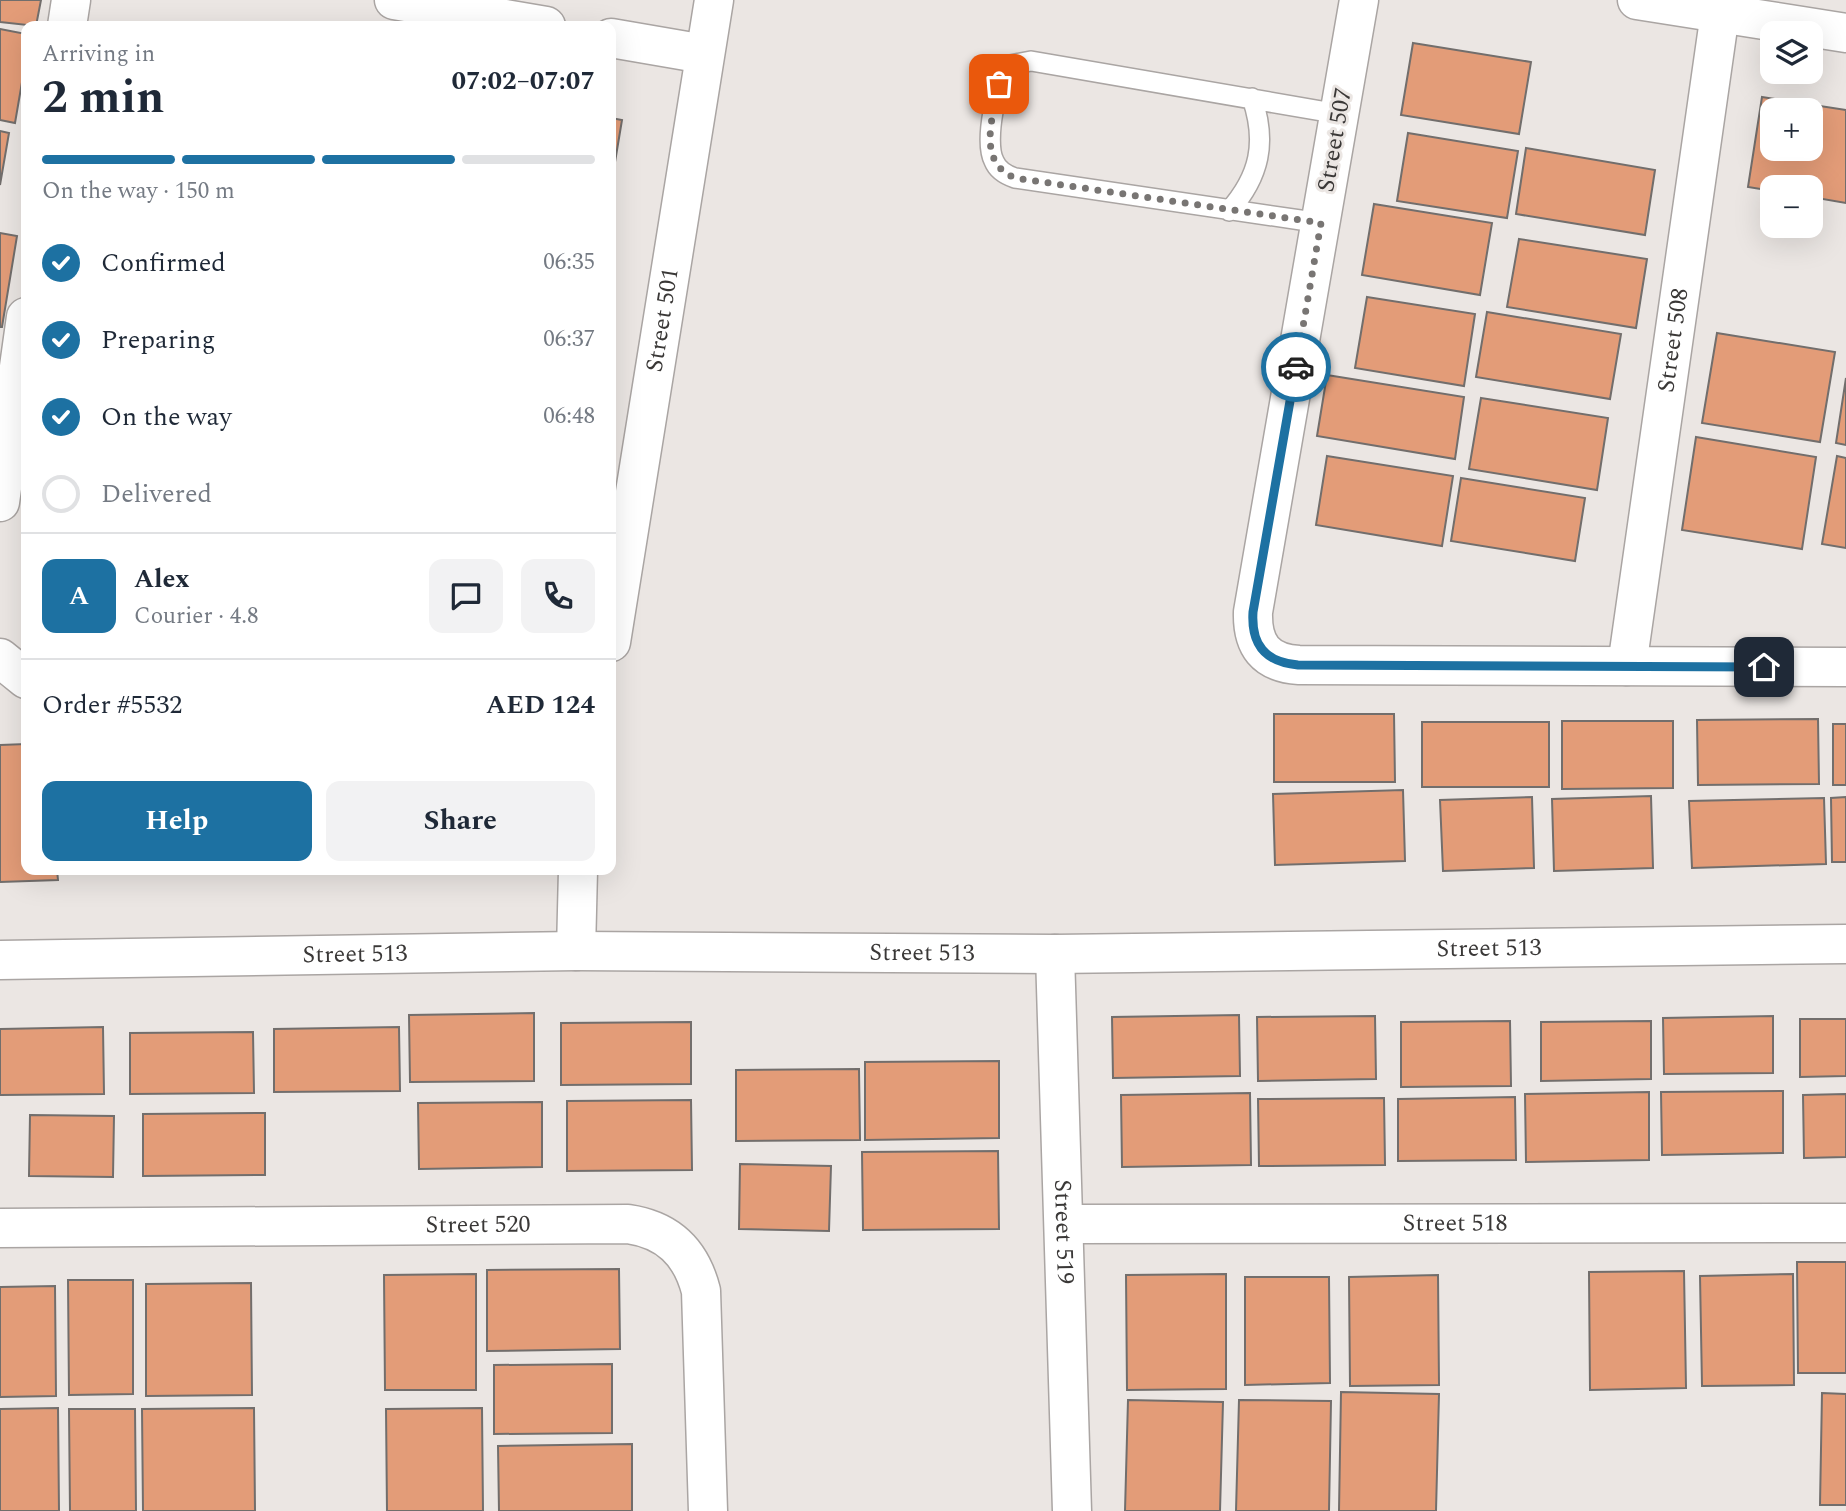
<!DOCTYPE html>
<meta charset="utf-8">
<style>
:root{--surface:#fff;--page:#f2f2f3;--text:#1f2937;--muted:#747a83;--line:#e0e1e3;--accent:#1d71a2}
body{margin:0;font-family:Spectral,serif;background:var(--page);color:var(--text);height:100vh;display:flex;flex-direction:column;font-size:26px;white-space:nowrap}
*{box-sizing:border-box;margin:0}
p{font-size:23px;color:var(--muted)}
.icon{flex:none;width:38px;height:38px;fill:none;stroke:currentColor;stroke-width:2;stroke-linecap:round;stroke-linejoin:round}
.map{position:relative;flex:1;overflow:hidden}
.side{position:absolute;left:21px;top:21px;width:595px;height:854px;display:flex;flex-direction:column;background:var(--surface);border-radius:14px;box-shadow:0 7px 28px #0002}
.side>*{flex:none}
.controls{position:absolute;left:1760px;top:21px;display:grid;gap:14px}
.controls a{display:grid;place-items:center;width:63px;height:63px;border-radius:14px;background:var(--surface);box-shadow:0 7px 28px #0002;font-size:35px}
.pin{position:absolute;display:grid;place-items:center;width:60px;height:60px;color:#fff;margin:-30px;border-radius:14px;box-shadow:0 4px 10px #0006}
.courier{position:absolute;display:grid;place-items:center;width:70px;height:70px;margin:-35px;border:5px solid #1d71a2;border-radius:50%;background:#fff;color:#222;box-shadow:0 2px 9px #0007}
.overview em{font-style:normal;font-weight:700}
.overview div{display:flex;flex-direction:column-reverse}
.overview{display:flex;align-items:center;justify-content:space-between;height:119px;padding:0 21px}
h1{font-size:46px;font-weight:700;line-height:52px}
.bar{display:grid;grid-template-columns:repeat(4,1fr);gap:10px 7px;align-content:center;height:84px;padding:0 21px}
.bar i{height:9px;border-radius:5px;background:var(--line)}
.bar .current{background:var(--accent)}
.bar p{grid-column:span 4}
.line{display:flex;align-items:center;gap:18px;padding:0 21px;border-top:2px solid var(--line)}
.line div{flex:1}
.round{display:grid;place-items:center;flex:none;width:74px;height:74px;border-radius:14px;background:var(--page)}
ol{padding:0 21px;list-style:none}
li{display:flex;align-items:center;gap:21px;height:77px}
li p{margin-inline-start:auto}
li .icon{padding:7px;border-radius:50%;background:var(--accent);color:#fff;stroke-width:4}
li:last-child{color:var(--muted)}
li i{width:38px;height:38px;border:4px solid var(--line);border-radius:50%}
.button{display:flex;gap:14px;margin-top:auto;padding:14px 21px}
.button a{flex:1;height:80px;border-radius:14px;background:var(--accent);color:#fff;font-size:28px;font-weight:700;line-height:80px;text-align:center}
.button a+a{background:var(--page);color:var(--text)}
.map>svg:first-child{display:block}
.building{fill:#e39c78;stroke:#726e6c;stroke-width:2;fill-rule:evenodd}
.lines{fill:none;stroke-linecap:round;stroke-linejoin:round}
.lane-casing{stroke:#aaa5a3;stroke-width:22}
.street-casing{stroke:#aaa5a3;stroke-width:41}
.lane{stroke:#fff;stroke-width:19}
.street{stroke:#fff;stroke-width:38}
.done{stroke:#787573;stroke-width:7;stroke-dasharray:0 12.6}
.route{stroke:#1d71a2;stroke-width:9}
.labels{text-anchor:middle;dominant-baseline:central;stroke-width:6;stroke-linejoin:round;paint-order:stroke}
.street-label{font-size:24px;fill:#3a3837;stroke:#ebe6e3}
</style>
<div class="map">
<svg width="1846" height="1511" viewBox="0 0 1846 1511">
<rect width="100%" height="100%" fill="#ebe6e3"/>
<!-- building -->
<path class="building" d="M0,0h41l-5,26 -36,-4z
M0,29l26,5v25l-11,64 -15,-3z
M1413,43l118,19 -12,72 -118,-19z
M1762,97l84,13v93l-35,-6v-10h-38v4l-25,-4zM1773,110h38v39h-38z
M611,118l11,2 -11,66z
M0,131l9,2 -9,52z
M1408,133l110,18 -11,67 -110,-17z
M1526,148l129,22 -10,65 -129,-21z
M1374,204l118,19 -12,72 -118,-20z
M0,233l17,3 -15,91h-2z
M1519,239l128,20 -11,69 -129,-21z
M1367,297l108,17 -11,72 -109,-18z
M1487,312l134,22 -11,65 -134,-22z
M1717,333l118,19 -15,90 -118,-19z
M1327,375l137,22 -9,62 -138,-23z
M1846,378v67l-10,-2z
M1481,398l127,20 -11,72 -128,-21z
M1696,437l120,20 -14,92 -120,-19z
M1327,456l126,20 -11,70 -126,-21z
M1837,456l9,2v90l-24,-4z
M1461,478l124,20 -10,63 -124,-20z
M1274,714h120l1,68h-121z
M1818,719l1,65 -121,1 -1,-65z
M1562,721h111v67l-111,1z
M1422,722h127v65h-127z
M1833,724h13v61h-13z
M26,744v126h31l1,10 -58,2v-137z
M1403,790l2,71 -130,4 -2,-71z
M1651,796l2,72 -99,3 -2,-72z
M1532,797l2,71 -91,3 -3,-71z
M1846,797v65h-14l-1,-64z
M1824,798l2,66 -134,4 -3,-67z
M83,870h104v1l-104,2z
M534,1013v68l-124,1 -1,-67z
M1239,1015l1,61 -127,2 -1,-61z
M1375,1016l1,63 -118,2 -1,-64z
M1773,1016v57l-109,1 -1,-56z
M1800,1019h46v57l-46,1z
M1510,1021l1,65 -110,1v-65z
M1651,1021v58l-110,2v-59z
M691,1022v62l-130,1v-62z
M103,1027l1,67 -104,1v-66z
M399,1027l1,64 -126,1v-63z
M253,1032l1,61 -124,1v-61z
M999,1061v77l-134,2v-78z
M859,1069l1,71 -124,1v-71z
M1783,1091v62l-121,2 -1,-63z
M1649,1092v68l-123,2 -1,-68z
M1250,1093l1,72 -129,2 -1,-72z
M1846,1094v63l-42,1 -1,-63z
M1515,1097l1,63 -118,1v-62z
M1384,1098l1,67 -126,1 -1,-67z
M691,1100l1,70 -125,1v-70z
M542,1102v65l-123,2 -1,-66z
M265,1113v62l-122,1v-62z
M30,1115l84,1 -1,61 -84,-1z
M998,1151l1,78 -136,1 -1,-78z
M740,1164l91,2 -2,65 -90,-2z
M1797,1262h49v111h-48z
M619,1269l1,80 -133,2v-81z
M1684,1271l2,117 -96,2 -1,-118z
M476,1274v116h-91l-1,-115z
M1226,1274v115l-99,1 -1,-115z
M1793,1274l1,111 -92,1 -2,-110z
M1438,1275l1,110 -89,1 -1,-109z
M1245,1277h84l1,106 -85,2z
M68,1280h65v114l-64,1z
M251,1283l1,112 -106,1v-112z
M55,1286l1,110 -56,1v-110z
M612,1364v69l-118,1v-69z
M1341,1392l98,2 -3,117h-97z
M1822,1393l24,1v111h-26z
M1128,1400l95,2 -3,109h-95z
M1239,1400l92,1 -2,110h-93z
M58,1408l1,103h-59v-102z
M254,1408l1,103h-112l-1,-102z
M482,1408l1,103h-96l-1,-102z
M69,1409h66l1,102h-66z
M632,1444v67h-133l-1,-65z"/>
<g class="lines">
<!-- lane casing -->
<g class="lane-casing">
<path id="lane" d="M1229,211c31,-35 38,-69 23,-113
M1321,223l-306,-45c-9,-3 -17,-7 -21,-17 -10,-19 2,-80 16,-96l21,-4 308,53"/>
</g>
<!-- street casing -->
<g class="street-casing">
<g id="street">
<path d="M394,0l152,26"/>
<path d="M1359,0l-106,612c-1,33 12,51 46,53l547,2"/>
<path d="M1637,0l209,33"/>
<path d="M67,26l4,-26"/>
<path d="M611,38l93,16"/>
<path d="M0,502l26,-185"/>
<path id="s1" d="M611,642l103,-642"/>
<path d="M0,658l26,21"/>
<path id="s2" d="M1627,666l93,-653"/>
<path d="M576,951l2,-81"/>
<path id="s3" d="M1055,954l17,557"/>
<path id="s4" d="M0,960l576,-9 479,3 791,-10"/>
<path id="s5" d="M1065,1224l781,-1"/>
<path id="s6" d="M0,1228l628,-4c40,6 63,28 73,67l7,220"/>
</g>
</g>
<!-- lane -->
<use href="#lane" class="lane"/>
<!-- street -->
<use href="#street" class="street"/>
</g>
<g class="lines">
<!-- done -->
<path class="done" d="M999,84c-6,33 -23,78 16,94l306,45 -25,144"/>
<!-- route -->
<path class="route" d="M1296,367l-43,245c-2,33 12,50 45,53l466,2"/>
</g>
<g class="labels">
<!-- street labels -->
<g class="street-label">
<text transform="translate(1335 140) rotate(-80)">Street 507</text>
<text stroke="none"><textPath href="#s1" startOffset="326">Street 501</textPath></text>
<text stroke="none"><textPath href="#s2" startOffset="329">Street 508</textPath></text>
<text stroke="none"><textPath href="#s4" startOffset="1489">Street 513</textPath></text>
<text stroke="none"><textPath href="#s4" startOffset="922">Street 513</textPath></text>
<text stroke="none"><textPath href="#s4" startOffset="355">Street 513</textPath></text>
<text stroke="none"><textPath href="#s5" startOffset="390">Street 518</textPath></text>
<text stroke="none"><textPath href="#s6" startOffset="478">Street 520</textPath></text>
<text stroke="none"><textPath href="#s3" startOffset="278">Street 519</textPath></text>
</g>
</g>
</svg>
<div class="controls">
<a><svg class="icon" aria-label="layers" viewBox="0 0 24 24"><path d="M12 4l9 5-9 5-9-5zM3 14l9 5 9-5"/></svg></a>
<a>+</a>
<a>−</a>
</div>
<div class="pin" style="left:999px;top:84px;background:#ea580c"><svg class="icon" aria-label="bag" viewBox="0 0 24 24"><path d="M5 8h14l-1 12H6zM9 8a3 3 0 0 1 6 0"/></svg></div>
<div class="pin" style="left:1764px;top:667px;background:#1f2937"><svg class="icon" aria-label="home" viewBox="0 0 24 24"><path d="M3 11l9-7 9 7M6 9v11h12V9"/></svg></div>
<div class="courier" style="left:1296px;top:367px"><svg class="icon" aria-label="car" viewBox="0 0 24 24"><path d="M5 17H2v-5l4-1 3-4h7l3 4 3 1v5h-3M9 17h6M6 11h13"/><circle cx="7" cy="17" r="2"/><circle cx="17" cy="17" r="2"/></svg></div>
<section class="side">
<div class="overview"><div><h1>2 min</h1><p>Arriving in</p></div><em>07:02–07:07</em></div>
<div class="bar"><i class="current"></i><i class="current"></i><i class="current"></i><i></i><p>On the way · 150 m</p></div>
<ol>
<li><svg class="icon" aria-label="check" viewBox="0 0 24 24"><path d="M5 12l5 5 9-10"/></svg>Confirmed<p>06:35</p></li>
<li><svg class="icon" aria-label="check" viewBox="0 0 24 24"><path d="M5 12l5 5 9-10"/></svg>Preparing<p>06:37</p></li>
<li><svg class="icon" aria-label="check" viewBox="0 0 24 24"><path d="M5 12l5 5 9-10"/></svg>On the way<p>06:48</p></li>
<li><i></i>Delivered</li>
</ol>
<div class="line" style="height:126px"><b class="round" style="background:var(--accent);color:#fff">A</b><div><b>Alex</b><p>Courier · 4.8</p></div><a class="round"><svg class="icon" aria-label="chat" viewBox="0 0 24 24"><path d="M4 5h16v11H9l-5 4z"/></svg></a><a class="round"><svg class="icon" aria-label="phone" viewBox="0 0 24 24"><path d="M5 4h4l2 5-3 2q2 4 5 5l2-3 5 2v4C11 20 4 13 5 4z"/></svg></a></div>
<div class="line" style="height:91px"><div>Order #5532</div><b>AED 124</b></div>
<div class="button"><a>Help</a><a>Share</a></div>
</section>
</div>
